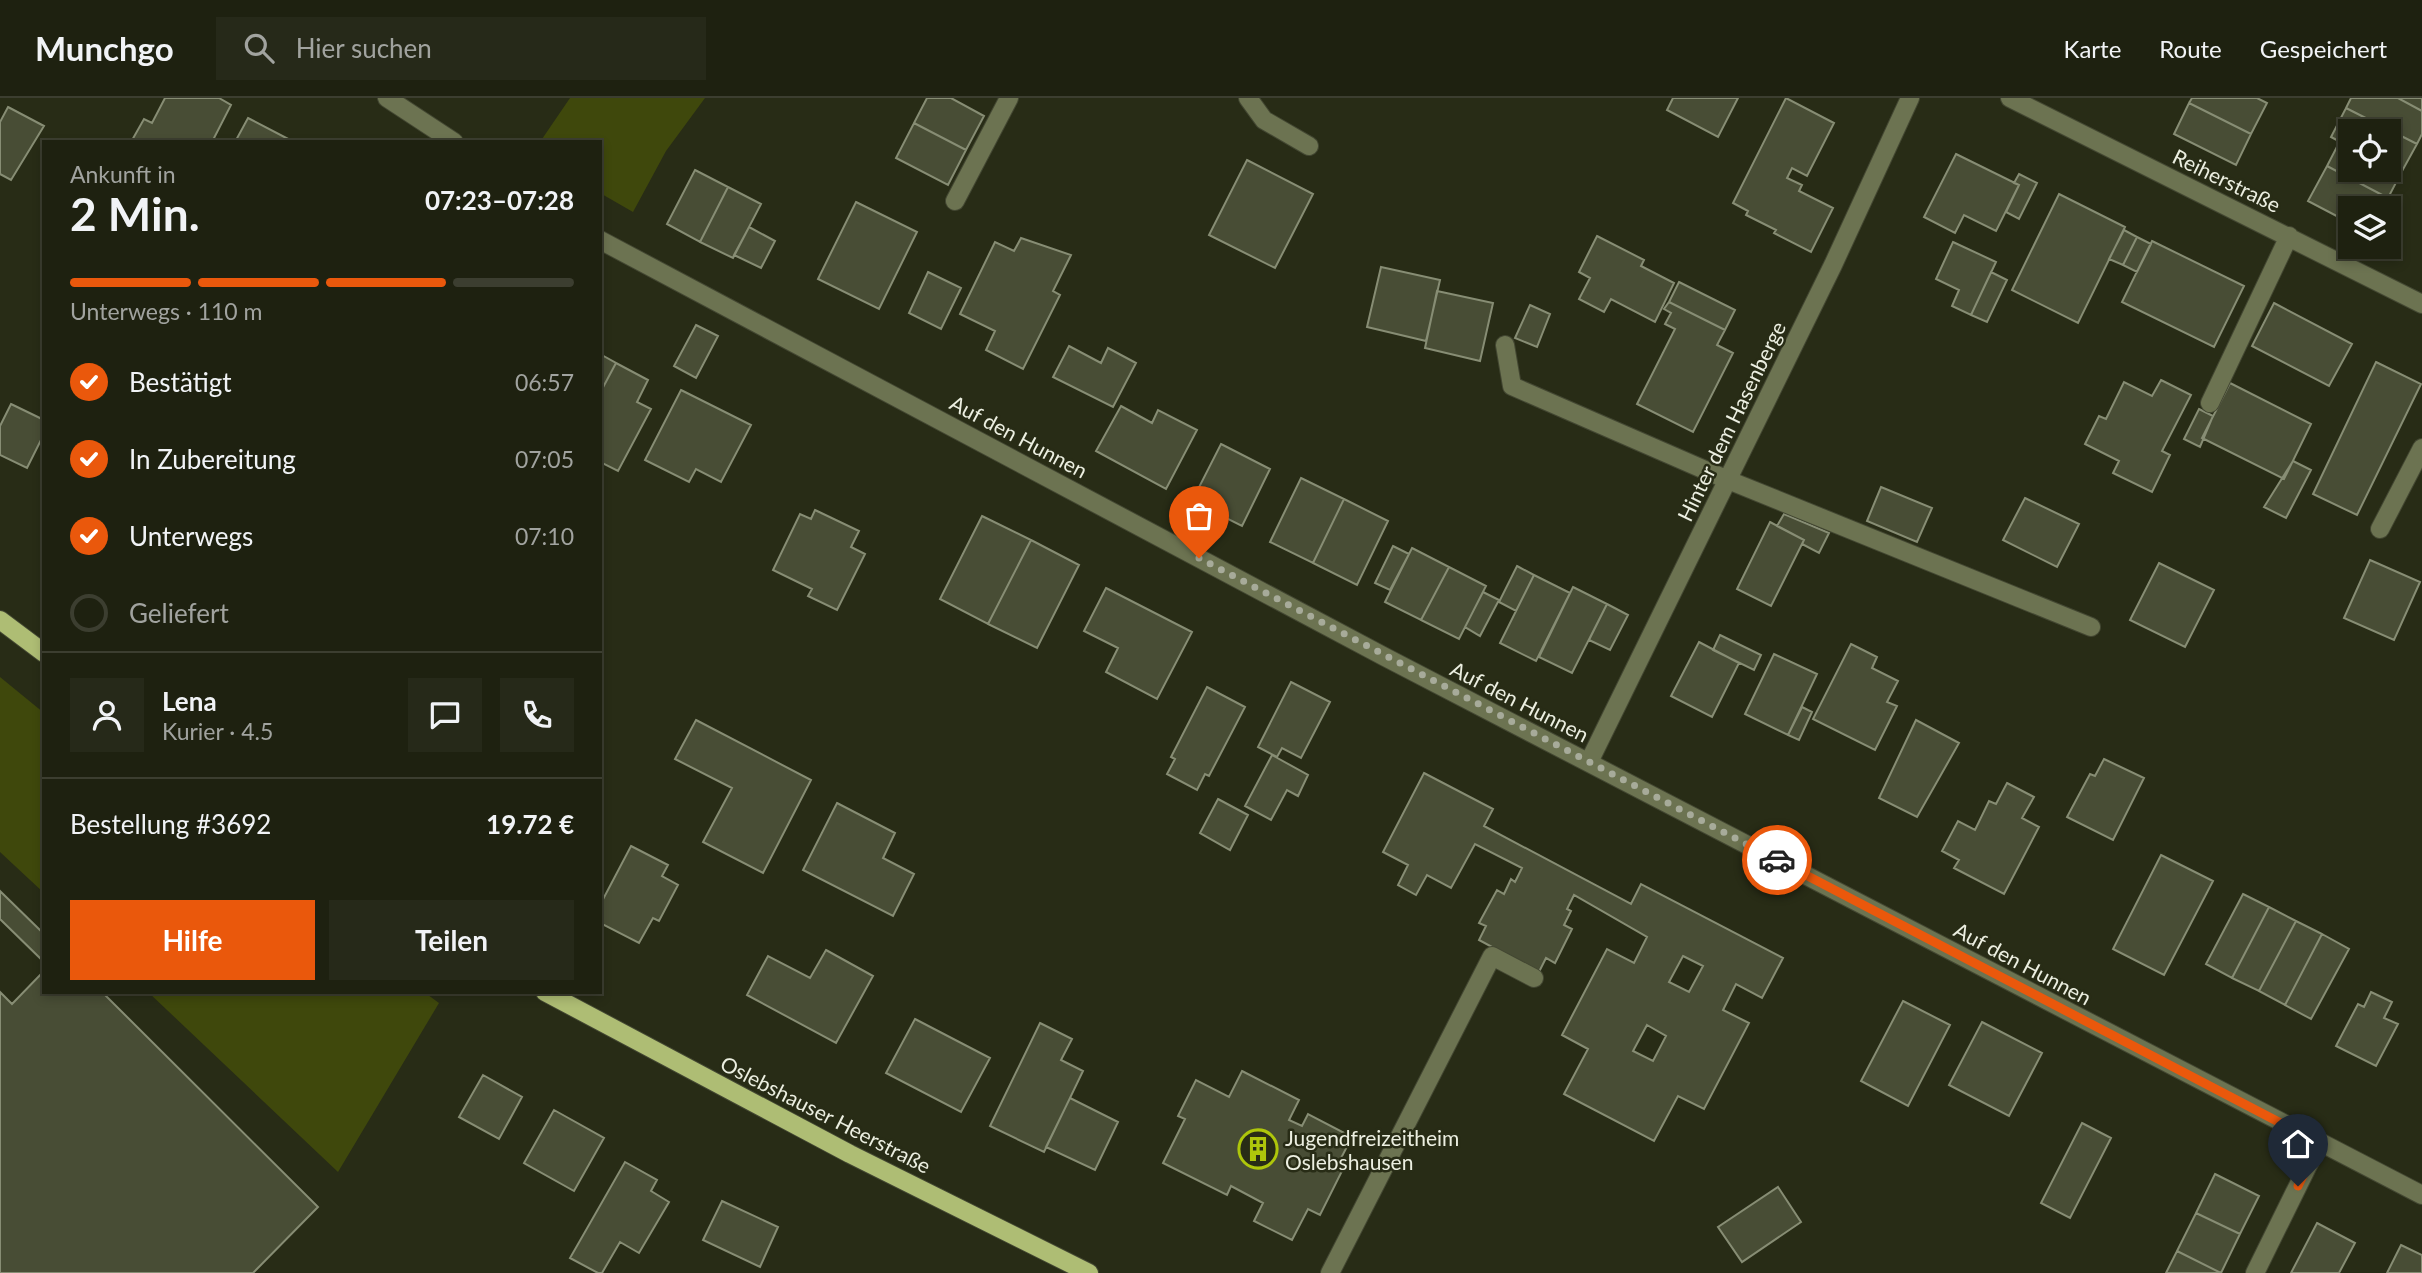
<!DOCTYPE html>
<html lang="de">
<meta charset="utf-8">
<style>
:root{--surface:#1e2110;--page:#262919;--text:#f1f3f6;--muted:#a1a39f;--line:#3c3e30;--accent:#ea580c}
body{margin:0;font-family:Lato,sans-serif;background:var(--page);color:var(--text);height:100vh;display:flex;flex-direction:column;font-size:26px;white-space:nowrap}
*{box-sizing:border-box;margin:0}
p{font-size:23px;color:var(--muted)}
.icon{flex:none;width:38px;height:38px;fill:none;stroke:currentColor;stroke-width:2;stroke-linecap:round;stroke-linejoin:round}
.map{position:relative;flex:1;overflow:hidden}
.drawer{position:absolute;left:42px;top:42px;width:560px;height:854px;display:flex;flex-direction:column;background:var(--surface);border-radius:0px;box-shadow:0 4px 10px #0003,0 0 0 2px var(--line)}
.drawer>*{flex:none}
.controls{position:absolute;left:2338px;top:21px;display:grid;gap:14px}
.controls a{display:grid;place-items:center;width:63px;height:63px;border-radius:0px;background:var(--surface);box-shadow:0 4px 10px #0003,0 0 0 2px var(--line);font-size:35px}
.pin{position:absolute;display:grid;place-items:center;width:60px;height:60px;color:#fff;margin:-72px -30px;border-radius:50% 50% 50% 0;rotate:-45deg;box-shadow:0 0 7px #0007}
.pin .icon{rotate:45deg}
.courier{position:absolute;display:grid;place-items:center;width:70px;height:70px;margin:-35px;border:5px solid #ea580c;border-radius:50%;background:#fff;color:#222;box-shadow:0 2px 9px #0007}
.headline em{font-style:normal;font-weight:700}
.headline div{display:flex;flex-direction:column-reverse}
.headline{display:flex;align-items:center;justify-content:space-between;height:119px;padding:0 28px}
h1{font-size:46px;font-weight:700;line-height:52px}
.bar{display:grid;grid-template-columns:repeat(4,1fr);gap:10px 7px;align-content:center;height:84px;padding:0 28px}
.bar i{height:9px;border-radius:5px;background:var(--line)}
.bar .current{background:var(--accent)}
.bar p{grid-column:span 4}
.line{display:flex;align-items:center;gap:18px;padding:0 28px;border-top:2px solid var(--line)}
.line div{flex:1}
.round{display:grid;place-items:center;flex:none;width:74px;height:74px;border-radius:0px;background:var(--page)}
ol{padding:0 28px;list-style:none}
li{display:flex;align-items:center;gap:21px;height:77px}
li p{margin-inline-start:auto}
li .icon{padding:7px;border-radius:50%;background:var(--accent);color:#fff;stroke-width:4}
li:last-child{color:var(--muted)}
li i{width:38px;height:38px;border:4px solid var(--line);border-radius:50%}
.action{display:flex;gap:14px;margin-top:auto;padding:14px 28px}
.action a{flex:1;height:80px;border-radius:0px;background:var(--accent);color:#fff;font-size:28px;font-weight:700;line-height:80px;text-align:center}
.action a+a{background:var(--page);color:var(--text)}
header{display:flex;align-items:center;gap:42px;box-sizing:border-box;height:98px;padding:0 35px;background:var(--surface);border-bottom:2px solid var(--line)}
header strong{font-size:33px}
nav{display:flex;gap:38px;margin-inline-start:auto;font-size:24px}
.search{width:490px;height:63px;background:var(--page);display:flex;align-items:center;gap:18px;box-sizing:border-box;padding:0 24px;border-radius:0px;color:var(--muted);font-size:26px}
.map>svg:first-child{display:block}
.green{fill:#3f480c}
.building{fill:#484d35;stroke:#878d74;stroke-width:2;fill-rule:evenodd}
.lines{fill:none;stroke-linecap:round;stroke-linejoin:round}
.minor-casing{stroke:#434732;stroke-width:20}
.major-casing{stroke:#434732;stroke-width:20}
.minor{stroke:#6c7351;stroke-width:18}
.major{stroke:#aebd74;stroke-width:18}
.done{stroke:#a7ab9a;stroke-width:7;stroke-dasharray:0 12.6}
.route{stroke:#ea580c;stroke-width:9}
.labels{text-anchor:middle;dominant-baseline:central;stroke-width:5;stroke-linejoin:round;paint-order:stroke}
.street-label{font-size:21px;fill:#ecefe1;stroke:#282c16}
.poi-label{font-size:21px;fill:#ecefe1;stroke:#282c16;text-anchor:start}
</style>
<header>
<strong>Munchgo</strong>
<div class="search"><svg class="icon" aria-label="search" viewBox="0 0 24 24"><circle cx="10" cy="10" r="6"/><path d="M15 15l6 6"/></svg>Hier suchen</div>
<nav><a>Karte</a><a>Route</a><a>Gespeichert</a></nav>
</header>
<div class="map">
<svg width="2422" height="1175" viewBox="0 0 2422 1175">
<rect width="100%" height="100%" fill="#282c16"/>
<!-- green -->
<path class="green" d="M570,0h135l-39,53 -33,61 -33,-19v-51h-60z
M0,579l44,36v180l-44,-41z
M148,894h276l15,11 -101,169z"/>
<!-- building -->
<path class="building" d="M165,0h54l12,7 -19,37h-81l13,-23 8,4z
M927,0h24l33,18 -18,34 -52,-27z
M1673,0h65l-20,39 -51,-27z
M1786,0l48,25 -27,53 -15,-8 -5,10 15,7 -3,6 34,17 -22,44 -37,-19 2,-3 -30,-15 2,-4 -15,-8z
M2192,0h65l10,5 -16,31 -62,-31z
M2351,0h47l24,13v23l-5,10 -71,-36z
M2398,0h24v13z
M2189,5l62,31 -15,31 -62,-31z
M8,9l36,19 -33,54 -11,-6v-52z
M2346,10l71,36 -16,29 -12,-6v-36h-39v16l-19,-10z
M248,20l46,24h-59z
M914,25l52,27 -18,35 -52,-27z
M2340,43l10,6v23h39v-3l12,6 -13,25 -61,-32z
M1956,56l63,31 -23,46 -32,-16 -9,18 -31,-16z
M1247,62l66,34 -38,74 -66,-33z
M2327,68l61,32 -5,10h-33v15l-42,-22z
M695,72l33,17 -28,55 -33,-18z
M2019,76l18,9 -18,36 -13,-7 13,-27 -5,-2z
M728,89l33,17 -28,54 -33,-16z
M2059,96l66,33 -47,96 -66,-33z
M856,104l61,30 -38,77 -61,-30z
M749,129l26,14 -14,27 -27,-13z
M2124,132l13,7 -14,28 -14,-6z
M1597,138l47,24 -3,6 33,17 -19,39 -44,-23 -7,13 -25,-13 11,-21 -11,-6z
M2137,139l14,7 -14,28 -14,-7z
M1021,140l50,17 -18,36 7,4 -37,74 -37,-19 9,-19 -35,-17 35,-72 19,9z
M2152,143l92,45 -30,61 -92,-45z
M1953,144l43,20 -25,53 -19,-9 7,-16 -23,-11z
M1381,169l59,13 -14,61 -59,-14z
M928,174l33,16 -20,41 -32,-16z
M1991,174l16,8 -20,42 -16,-7z
M1679,184l56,28 -10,20 -56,-28z
M1437,193l56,12 -13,58 -55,-13z
M1669,204l56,28 -8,15 16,8 -40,79 -56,-28 38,-75 -10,-5 6,-11 -7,-4z
M2274,205l78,41 -23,42 -77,-40z
M1530,207l20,9 -13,33 -22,-9z
M696,227l22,11 -22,42 -22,-12z
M1069,248l32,17 7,-15 28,15 -23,44 -60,-30z
M600,256l16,9 -16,30z
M2376,264l45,22 -64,131 -44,-21z
M616,265l32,17 -11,22 14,7 -33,62 -18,-9v-69z
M2161,282l30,15 -29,56 8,4 -18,37 -39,-19 6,-12 -34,-17 14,-28 7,3 18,-37 28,14z
M2230,285l81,41 -27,55 -82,-41z
M681,292l70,35 -30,57 -25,-13 -7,13 -44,-22z
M11,306l33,16v14l-17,34 -27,-13v-29z
M1121,308l31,17 6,-13 39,20 -31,59 -70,-38z
M2199,311l14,7 -13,31 -16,-8z
M1221,346l49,25 -28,57 -50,-25z
M2293,363l18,9 -25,48 -22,-11z
M1301,380l43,21 -31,64 -43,-21z
M1881,389l51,21 -15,34 -50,-21z
M2025,400l54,26 -22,43 -54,-27z
M1344,401l44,22 -31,64 -44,-22z
M815,412l44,21 -8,16 14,7 -28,56 -29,-14 4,-7 -39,-19 27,-56 11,5z
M1784,416l45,19 -10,20 -17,-9 2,-4 -27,-14z
M982,418l49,24 -43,84 -48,-25z
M1770,424l34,18 -33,66 -34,-17z
M1031,442l48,25 -42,83 -49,-24z
M1393,448l16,8 -19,36 -15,-7z
M1412,450l37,19 -28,53 -36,-18z
M2370,462l50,22 -26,58 -50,-22z
M2159,465l55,27 -29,57 -55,-27z
M1517,468l17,9 -18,36 -17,-9z
M1449,469l37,19 -27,53 -38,-19z
M1534,477l36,18 -34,68 -36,-18z
M1573,489l34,17 -35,69 -33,-16z
M1106,490l86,44 -35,67 -51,-27 12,-24 -34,-17z
M1483,494l16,8 -19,36 -15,-9z
M1607,506l21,11 -18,35 -21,-10z
M1720,537l41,20 -7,15 -41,-20z
M1699,544l40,21 -27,54 -41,-21z
M1851,546l26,13 -5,11 26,13 -11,21 10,4 -22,44 -62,-31z
M1774,556l43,20 -29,61 -43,-21z
M1291,584l39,20 -29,56 -19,-10 -5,9 -19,-10z
M1207,589l38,20 -36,69 -4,-2 -8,16 -30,-16 8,-15 -4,-2z
M1802,609l10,5 -13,28 -11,-5z
M696,622l115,60 -48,93 -60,-31 29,-54 -57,-29z
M1916,622l43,23 -42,74 -38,-19z
M1272,657l36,20 -10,21 -11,-6 -16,30 -26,-14z
M2104,661l40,19 -31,62 -46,-23 23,-43 5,2z
M1424,675l69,36 -9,17 147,78 10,-20 142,74 -21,40 -26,-14 -13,26 26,13 -45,86 -26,-13 -24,45 -90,-47 24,-45 -26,-14 45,-86 27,14 13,-26 -73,-42 -7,14 4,2 -7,14 8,4 -17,34 -9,-5 -7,14 -60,-32 7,-14 -7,-3 18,-33 7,4 7,-15 4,3 7,-14 -47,-24 -24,44 -24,-13 -11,20 -18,-10 10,-20 -25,-13zM1683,858l20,10 -14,26 -20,-10zM1647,927l19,11 -13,25 -20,-10z
M2007,685l27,14 -12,21 17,9 -35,67 -50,-26 5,-8 -17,-9 16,-30 17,9 14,-29 7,3z
M1218,701l30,16 -18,35 -30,-17z
M837,705l58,30 -12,25 31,16 -21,42 -90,-46z
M631,748l37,19 -6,11 16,9 -19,36 -6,-3 -14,25 -39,-20v-18z
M2161,757l52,26 -49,94 -51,-26z
M0,793l44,43v28l-44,-43z
M2243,796l26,13 -37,71 -26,-14z
M2269,809l27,14 -37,70 -27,-13z
M2296,823l26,13 -37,71 -26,-14z
M2322,836l27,15 -38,70 -26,-14z
M826,852l47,26 -37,67 -89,-48 21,-39 42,22z
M44,873v21h58l216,215 -65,66h-253v-281l12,12z
M2371,894l21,10 -8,16 14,6 -22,42 -40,-20 22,-42 6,3z
M1903,903l47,24 -42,81 -47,-25z
M915,921l75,39 -29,54 -75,-39z
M1982,924l60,31 -33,63 -60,-31z
M1040,925l32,16 -11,21 22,11 -39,81 -54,-26z
M1242,973l57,29 -10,20 13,6 6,-12 44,23 -13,25 6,3 -25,50 -12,-6 -16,31 -38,-19 9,-18 -32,-17 -4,9 -64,-32 22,-44 -7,-3 18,-36 33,17z
M483,977l39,22 -23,42 -40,-22z
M1070,1000l48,24 -23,48 -49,-23z
M554,1012l50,28 -30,53 -50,-28z
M2082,1025l29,15 -41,80 -29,-15z
M625,1064l32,18 -6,11 18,11 -30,51 -19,-11 -18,31h-4l-28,-15z
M2215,1076l44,22 -19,38 -44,-21z
M1778,1089l23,35 -59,40 -24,-35z
M722,1103l56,26 -18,40 -57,-27z
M2196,1115l44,21 -19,39 -44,-22z
M2317,1125l38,20 -16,30h-48z
M2401,1147l21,10v18h-35z
M2177,1153l44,22h-55z"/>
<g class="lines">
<!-- minor casing -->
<g class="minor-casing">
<path id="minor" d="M387,0l67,44
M1248,0l16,22 45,26
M2010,0l412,206
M955,103l54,-103
M600,142l785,417 1037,538
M1505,247l7,41 216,94 363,147
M2210,305l79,-167
M2380,431l42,-81
M1589,664l244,-497 77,-167
M1330,1175l162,-317 42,22
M2255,1175l64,-130"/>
</g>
<!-- major casing -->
<g class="major-casing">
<path id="major" d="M0,522l44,33
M545,894l305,162 239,119"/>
</g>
<!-- minor -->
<use href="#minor" class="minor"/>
<!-- major -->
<use href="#major" class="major"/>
</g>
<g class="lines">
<!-- done -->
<path class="done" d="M1199,460l578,302"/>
<!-- route -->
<path class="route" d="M1777,762l542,283 -21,43"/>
</g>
<!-- icons -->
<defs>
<g id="building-ring" transform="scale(2.0125)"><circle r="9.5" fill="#282c16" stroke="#aec60b" stroke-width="1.5"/><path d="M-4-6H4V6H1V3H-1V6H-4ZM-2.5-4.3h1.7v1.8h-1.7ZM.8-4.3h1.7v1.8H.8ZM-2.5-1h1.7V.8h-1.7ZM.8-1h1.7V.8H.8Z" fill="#aec60b"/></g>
</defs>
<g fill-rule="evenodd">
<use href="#building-ring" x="1258" y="1051"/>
</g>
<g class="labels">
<!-- street labels -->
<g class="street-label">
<text transform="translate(2227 82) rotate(26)">Reiherstraße</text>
<text transform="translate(1731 323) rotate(-64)">Hinter dem Hasenberge</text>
<text transform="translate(1019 338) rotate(28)">Auf den Hunnen</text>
<text transform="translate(1520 603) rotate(27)">Auf den Hunnen</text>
<text transform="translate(2023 865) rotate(28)">Auf den Hunnen</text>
<text transform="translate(826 1016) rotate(27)">Oslebshauser Heerstraße</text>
</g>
<!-- poi labels -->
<g class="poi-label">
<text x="1285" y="1039">Jugendfreizeitheim<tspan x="1285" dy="24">Oslebshausen</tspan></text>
</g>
</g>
</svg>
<div class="controls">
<a><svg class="icon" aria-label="locate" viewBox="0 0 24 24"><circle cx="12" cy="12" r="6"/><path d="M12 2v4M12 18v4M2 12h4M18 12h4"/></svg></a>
<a><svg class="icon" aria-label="layers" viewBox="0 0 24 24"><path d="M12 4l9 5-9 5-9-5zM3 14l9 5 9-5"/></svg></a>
</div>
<div class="pin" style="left:1199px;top:460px;background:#ea580c"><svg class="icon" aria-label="bag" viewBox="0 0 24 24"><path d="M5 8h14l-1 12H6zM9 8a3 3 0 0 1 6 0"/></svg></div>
<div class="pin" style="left:2298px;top:1088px;background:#1f2937"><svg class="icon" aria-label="home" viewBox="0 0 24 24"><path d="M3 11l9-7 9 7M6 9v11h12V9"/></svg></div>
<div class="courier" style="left:1777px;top:762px"><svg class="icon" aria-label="car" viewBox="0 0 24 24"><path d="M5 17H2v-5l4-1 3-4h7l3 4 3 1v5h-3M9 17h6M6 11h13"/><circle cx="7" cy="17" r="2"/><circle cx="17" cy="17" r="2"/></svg></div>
<section class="drawer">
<div class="headline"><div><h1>2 Min.</h1><p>Ankunft in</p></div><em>07:23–07:28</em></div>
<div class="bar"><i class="current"></i><i class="current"></i><i class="current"></i><i></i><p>Unterwegs · 110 m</p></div>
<ol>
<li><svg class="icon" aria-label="check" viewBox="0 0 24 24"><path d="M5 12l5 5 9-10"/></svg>Bestätigt<p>06:57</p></li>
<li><svg class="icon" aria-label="check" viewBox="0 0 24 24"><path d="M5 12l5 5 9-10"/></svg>In Zubereitung<p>07:05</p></li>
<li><svg class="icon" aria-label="check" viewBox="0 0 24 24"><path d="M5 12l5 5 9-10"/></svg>Unterwegs<p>07:10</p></li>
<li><i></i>Geliefert</li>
</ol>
<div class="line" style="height:126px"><a class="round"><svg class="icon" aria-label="person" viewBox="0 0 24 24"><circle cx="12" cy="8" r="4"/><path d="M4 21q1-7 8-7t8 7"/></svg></a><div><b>Lena</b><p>Kurier · 4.5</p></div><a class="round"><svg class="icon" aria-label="chat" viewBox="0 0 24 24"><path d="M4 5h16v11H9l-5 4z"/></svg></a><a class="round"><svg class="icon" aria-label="phone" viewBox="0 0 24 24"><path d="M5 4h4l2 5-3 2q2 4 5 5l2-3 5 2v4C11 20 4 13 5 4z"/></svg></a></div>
<div class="line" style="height:91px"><div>Bestellung #3692</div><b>19.72 €</b></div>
<div class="action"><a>Hilfe</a><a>Teilen</a></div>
</section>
</div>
